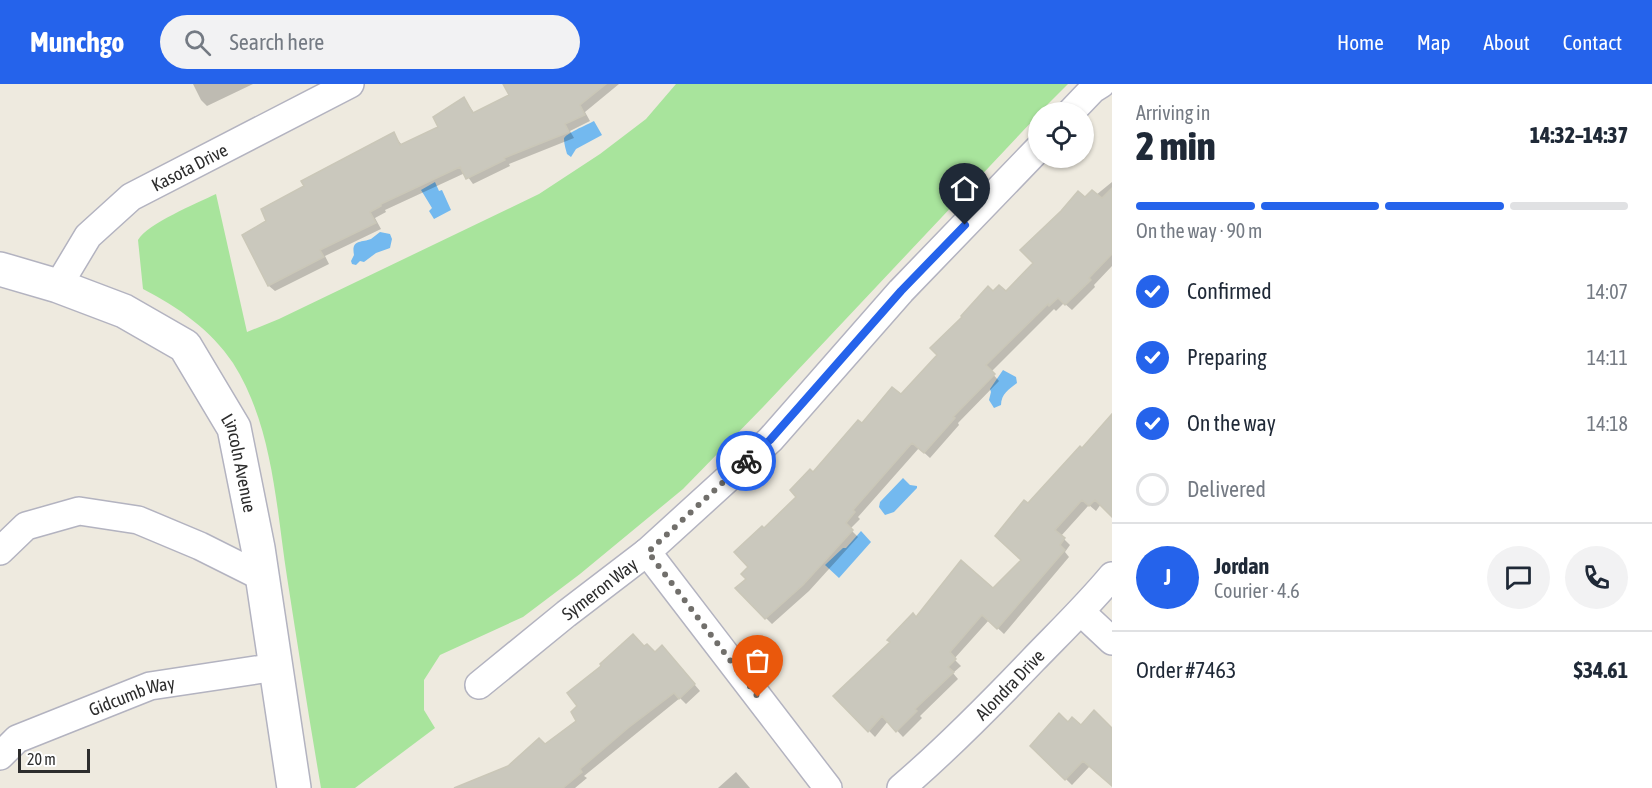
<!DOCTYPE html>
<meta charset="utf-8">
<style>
:root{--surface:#fff;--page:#f2f2f3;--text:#1f2937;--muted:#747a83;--line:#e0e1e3;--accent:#2563eb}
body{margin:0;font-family:"Asap Condensed",sans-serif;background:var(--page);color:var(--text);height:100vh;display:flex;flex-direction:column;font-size:22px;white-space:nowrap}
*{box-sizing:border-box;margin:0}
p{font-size:20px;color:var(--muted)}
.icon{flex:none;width:33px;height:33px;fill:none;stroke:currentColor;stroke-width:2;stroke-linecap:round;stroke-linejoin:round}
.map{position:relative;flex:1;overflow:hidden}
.sheet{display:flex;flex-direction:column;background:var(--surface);width:540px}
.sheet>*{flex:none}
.controls{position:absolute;left:1028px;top:18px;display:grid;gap:12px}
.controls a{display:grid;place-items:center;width:66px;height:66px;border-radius:50%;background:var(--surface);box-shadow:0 2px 4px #0004;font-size:30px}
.scale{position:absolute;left:18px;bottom:15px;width:72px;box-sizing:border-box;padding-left:6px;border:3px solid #2d2d2d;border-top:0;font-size:16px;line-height:21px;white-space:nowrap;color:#2d2d2d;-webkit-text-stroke:4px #fff;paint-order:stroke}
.pin{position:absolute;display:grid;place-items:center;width:51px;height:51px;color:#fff;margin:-62px -26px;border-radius:50% 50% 50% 0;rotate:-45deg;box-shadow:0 0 6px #0007}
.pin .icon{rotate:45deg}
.courier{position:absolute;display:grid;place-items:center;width:60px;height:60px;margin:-30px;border:4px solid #2563eb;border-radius:50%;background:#fff;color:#222;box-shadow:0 2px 8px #0007}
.head em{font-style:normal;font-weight:800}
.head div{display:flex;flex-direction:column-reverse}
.head{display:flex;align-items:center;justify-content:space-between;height:102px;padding:0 24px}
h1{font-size:39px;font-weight:800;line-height:45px}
.bar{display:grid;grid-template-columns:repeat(4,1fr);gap:9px 6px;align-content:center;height:72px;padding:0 24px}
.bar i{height:8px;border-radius:4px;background:var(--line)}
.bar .active{background:var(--accent)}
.bar p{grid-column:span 4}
.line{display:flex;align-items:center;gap:15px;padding:0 24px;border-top:2px solid var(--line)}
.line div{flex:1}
.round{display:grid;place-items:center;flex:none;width:63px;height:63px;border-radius:32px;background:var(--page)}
ol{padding:0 24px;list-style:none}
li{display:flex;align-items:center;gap:18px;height:66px}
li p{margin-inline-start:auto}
li .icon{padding:6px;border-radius:50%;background:var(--accent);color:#fff;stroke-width:4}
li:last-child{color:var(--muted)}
li i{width:33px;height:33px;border:3px solid var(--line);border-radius:50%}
header{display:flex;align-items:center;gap:36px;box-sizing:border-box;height:84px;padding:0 30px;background:var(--accent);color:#fff}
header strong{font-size:28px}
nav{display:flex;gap:33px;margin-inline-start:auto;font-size:21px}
.search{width:420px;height:54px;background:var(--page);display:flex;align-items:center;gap:15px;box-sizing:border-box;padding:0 21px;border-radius:33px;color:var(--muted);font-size:22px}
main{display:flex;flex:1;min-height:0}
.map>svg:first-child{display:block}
.green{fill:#a8e49c}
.water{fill:#73b9ef}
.shadow{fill:#0003}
.building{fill:#cac8bd;stroke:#cac7b8;stroke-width:1.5}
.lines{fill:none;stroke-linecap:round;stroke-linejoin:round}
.street-casing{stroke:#b3b3c0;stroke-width:30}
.secondary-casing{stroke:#b3b3c0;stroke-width:36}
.street{stroke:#fff;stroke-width:27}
.secondary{stroke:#fff;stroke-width:33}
.done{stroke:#716f6b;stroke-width:6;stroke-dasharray:0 10.8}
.route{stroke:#2563eb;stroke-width:8}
.labels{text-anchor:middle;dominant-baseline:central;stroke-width:4.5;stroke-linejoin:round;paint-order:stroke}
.street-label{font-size:18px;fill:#2d2d2d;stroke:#fff}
</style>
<header>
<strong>Munchgo</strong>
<div class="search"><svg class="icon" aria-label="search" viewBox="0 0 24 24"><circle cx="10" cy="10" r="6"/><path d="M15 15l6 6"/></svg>Search here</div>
<nav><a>Home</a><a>Map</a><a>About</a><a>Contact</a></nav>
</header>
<main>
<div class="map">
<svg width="1112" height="704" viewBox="0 0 1112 704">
<rect width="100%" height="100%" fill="#eeeadf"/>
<!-- green -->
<path class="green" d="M676,0h392l-28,28h-2v3l-274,291 -81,83 -103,85 -57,43 -83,38 -16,25v30l11,18 -80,60h-34c-12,-70 -23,-140 -34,-211 -11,-71 -14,-151 -54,-214 -22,-33 -55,-56 -90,-74l-5,-49c9,-16 59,-37 78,-46l31,138 32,-13 260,-125 61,-40 46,-35z"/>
<!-- water -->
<path class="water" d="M594,37l8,14 -26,14 -5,8 -4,-3c-1,-4 -3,-10 -3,-15 0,-5 23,-14 30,-18z
M435,98l4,9 3,-1 9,20 -17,9 -5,-8 3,-3 -11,-18z
M380,148l10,2 2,5 -2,9 -14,5 -12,9 -4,-1 -4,4 -4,-1 -1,-3 3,-6c-3,-16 7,-12 17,-16 3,-2 6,-5 9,-7z
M1003,286l13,7 1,6c-8,6 -16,11 -16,22l-7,3 -5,-8 2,-8 -1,-3z
M903,394l7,7 7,1v2l-23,24 -9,3 -6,-8 1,-5z
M861,447l10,11 -32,36 -14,-13 18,-17h3z"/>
<!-- shadow -->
<path class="shadow" d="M193,0h60l-46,22 -6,-6z
M518,0h101l-34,28 5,9 -20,10 4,7 -65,26 1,2 -37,18 -8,-11 -80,37 1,2 -11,6 6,11 -56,27 4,8 -54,27 -6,-5 -1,-64 38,-35 87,-53 9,11 38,-18 24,-28 11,15 36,-18z
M1112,98v84l-18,19 1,2 -23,23 -8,-7 -8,8 -2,-2 -63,63 8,9 -41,42 1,2 -29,33 -11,-10 -61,69 2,2 -10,10 8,8 -49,54 -37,33 -35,-35 11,-10 2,-12 15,-37 33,-33 15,-23 49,-49 39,-29 93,-102 12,-1 29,-30 50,-64 11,-4z
M1112,332l-11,88 -5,7 -7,-6 -28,31 9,9 -5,7 4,5 -65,77 -15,-14 -35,39 7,7 -8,7 5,6 -38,37 2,2 -19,19 -15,-16 -13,16 -40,-41 81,-77 77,-29 29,-30 6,-55z
M644,564l11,6 13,-1 32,38 -14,13 -6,-6 -96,78 3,2 -12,10h-37l-22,-28 29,-14 33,-24 1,-15z
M1068,640l13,3 9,39 -18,19 -40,-39z
M736,688l14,16h-32z"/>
<!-- building -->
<path class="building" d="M503,0h103l-26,21 5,10 -20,9 4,8 -65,26 1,2 -39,19 -6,-12 -79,37v2l-11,6 6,11 -56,27 4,7 -56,29 -26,-51 24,-14 -5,-12 43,-23 -3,-5 93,-49 6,13 38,-18 -5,-10 31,-20 9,16 36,-18z
M1112,104v66l-23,24 2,2 -26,25 -7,-7 -9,8 -1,-2 -62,61 9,9 -42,43 2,1 -31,35 -12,-10 -59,67 2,2 -9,11 7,7 -50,55 -38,34 -30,-31 11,-9 -5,-5 7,-7 -14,-15 28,-26 2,2 32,-31 -6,-7 20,-21 3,3 45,-52 4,3 30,-36 9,7 36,-39 -7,-7 32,-31 -1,-1 27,-30 5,5 6,-6 7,6 27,-28 -13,-13 41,-39 17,-20 7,6 7,-7 10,8z
M1112,330v103l-17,-17 -6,6 -7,-6 -27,30 10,8 -5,7 5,5 -68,79 -15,-14 -32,37 6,7 -8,8 6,5 -39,37 2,2 -21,21 -14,-16 -14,16 -35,-36 57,-54 -3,-2 26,-27 3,4 45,-57 32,28 28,-28 -26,-24 29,-36 4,3 52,-57 2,2z
M633,550l11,12 3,-2 8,8 7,-7 33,39 -16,15 -5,-6 -46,35 -48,41 2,3 -19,16h-109l54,-22 31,-28 6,6 31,-23 -5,-9 6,-6 -10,-13 34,-27 -1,-2z
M1094,626l18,18v58l-29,-25 -18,19 -35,-34 29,-33 9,9 4,-5 9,8z"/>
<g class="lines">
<!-- street casing -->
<g class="street-casing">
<g id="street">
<path d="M1071,28l22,-23 8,-5"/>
<path id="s1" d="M58,202l30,-50 43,-39 219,-113"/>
<path d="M0,467l26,-25 53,-15 59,9 62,26 62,31"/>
<path d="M647,468l181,236"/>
<path d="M1081,528l31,29"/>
<path id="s2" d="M479,601l87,-71 81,-62 123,-112 131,-149 137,-142"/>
<path id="s3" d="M0,672l17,-17 133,-53 126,-19"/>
<path id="s4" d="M901,704c47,-40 90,-84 132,-128 27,-28 54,-54 79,-84"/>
</g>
</g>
<!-- secondary casing -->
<g class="secondary-casing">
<g id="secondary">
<path id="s5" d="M0,185l58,17 66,25 61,35 49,82 24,120 36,240"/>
</g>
</g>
<!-- street -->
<use href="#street" class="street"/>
<!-- secondary -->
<use href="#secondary" class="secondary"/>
</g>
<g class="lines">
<!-- done -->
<path class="done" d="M746,377l-98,91 110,145"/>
<!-- route -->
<path class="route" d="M746,377l24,-21 131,-149 64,-66"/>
</g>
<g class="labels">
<!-- street labels -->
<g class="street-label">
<text stroke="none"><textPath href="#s1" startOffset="182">Kasota Drive</textPath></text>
<text stroke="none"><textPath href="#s5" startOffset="332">Lincoln Avenue</textPath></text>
<text stroke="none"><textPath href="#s2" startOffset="154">Symeron Way</textPath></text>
<text stroke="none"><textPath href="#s4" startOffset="150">Alondra Drive</textPath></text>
<text stroke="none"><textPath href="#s3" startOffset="147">Gidcumb Way</textPath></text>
</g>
</g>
</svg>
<div class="controls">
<a><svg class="icon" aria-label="locate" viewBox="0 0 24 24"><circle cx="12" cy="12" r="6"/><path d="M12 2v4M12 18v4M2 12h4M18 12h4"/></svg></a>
</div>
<div class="scale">20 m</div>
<div class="pin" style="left:758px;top:613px;background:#ea580c"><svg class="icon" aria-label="bag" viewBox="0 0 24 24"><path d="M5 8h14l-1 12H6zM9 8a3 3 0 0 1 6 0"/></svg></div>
<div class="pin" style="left:965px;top:141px;background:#1f2937"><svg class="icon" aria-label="home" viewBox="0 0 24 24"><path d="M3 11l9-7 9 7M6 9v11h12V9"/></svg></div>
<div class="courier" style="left:746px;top:377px"><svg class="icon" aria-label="bike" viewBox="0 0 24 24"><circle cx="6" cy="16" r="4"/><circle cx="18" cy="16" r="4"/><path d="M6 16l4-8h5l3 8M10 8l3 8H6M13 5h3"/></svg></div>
</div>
<section class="sheet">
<div class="head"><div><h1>2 min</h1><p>Arriving in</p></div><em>14:32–14:37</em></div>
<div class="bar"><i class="active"></i><i class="active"></i><i class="active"></i><i></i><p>On the way · 90 m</p></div>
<ol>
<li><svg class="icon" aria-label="check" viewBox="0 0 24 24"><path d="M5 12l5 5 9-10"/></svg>Confirmed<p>14:07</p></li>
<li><svg class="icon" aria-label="check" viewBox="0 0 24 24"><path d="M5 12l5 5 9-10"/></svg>Preparing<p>14:11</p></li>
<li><svg class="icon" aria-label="check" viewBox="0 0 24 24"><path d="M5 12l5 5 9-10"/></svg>On the way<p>14:18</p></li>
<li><i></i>Delivered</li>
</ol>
<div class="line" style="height:108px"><b class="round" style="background:var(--accent);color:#fff">J</b><div><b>Jordan</b><p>Courier · 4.6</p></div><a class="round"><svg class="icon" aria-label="chat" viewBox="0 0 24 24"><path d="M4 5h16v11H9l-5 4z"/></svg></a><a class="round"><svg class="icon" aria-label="phone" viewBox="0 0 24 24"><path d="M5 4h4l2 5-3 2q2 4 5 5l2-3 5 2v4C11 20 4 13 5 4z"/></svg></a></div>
<div class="line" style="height:78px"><div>Order #7463</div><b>$34.61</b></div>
</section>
</main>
